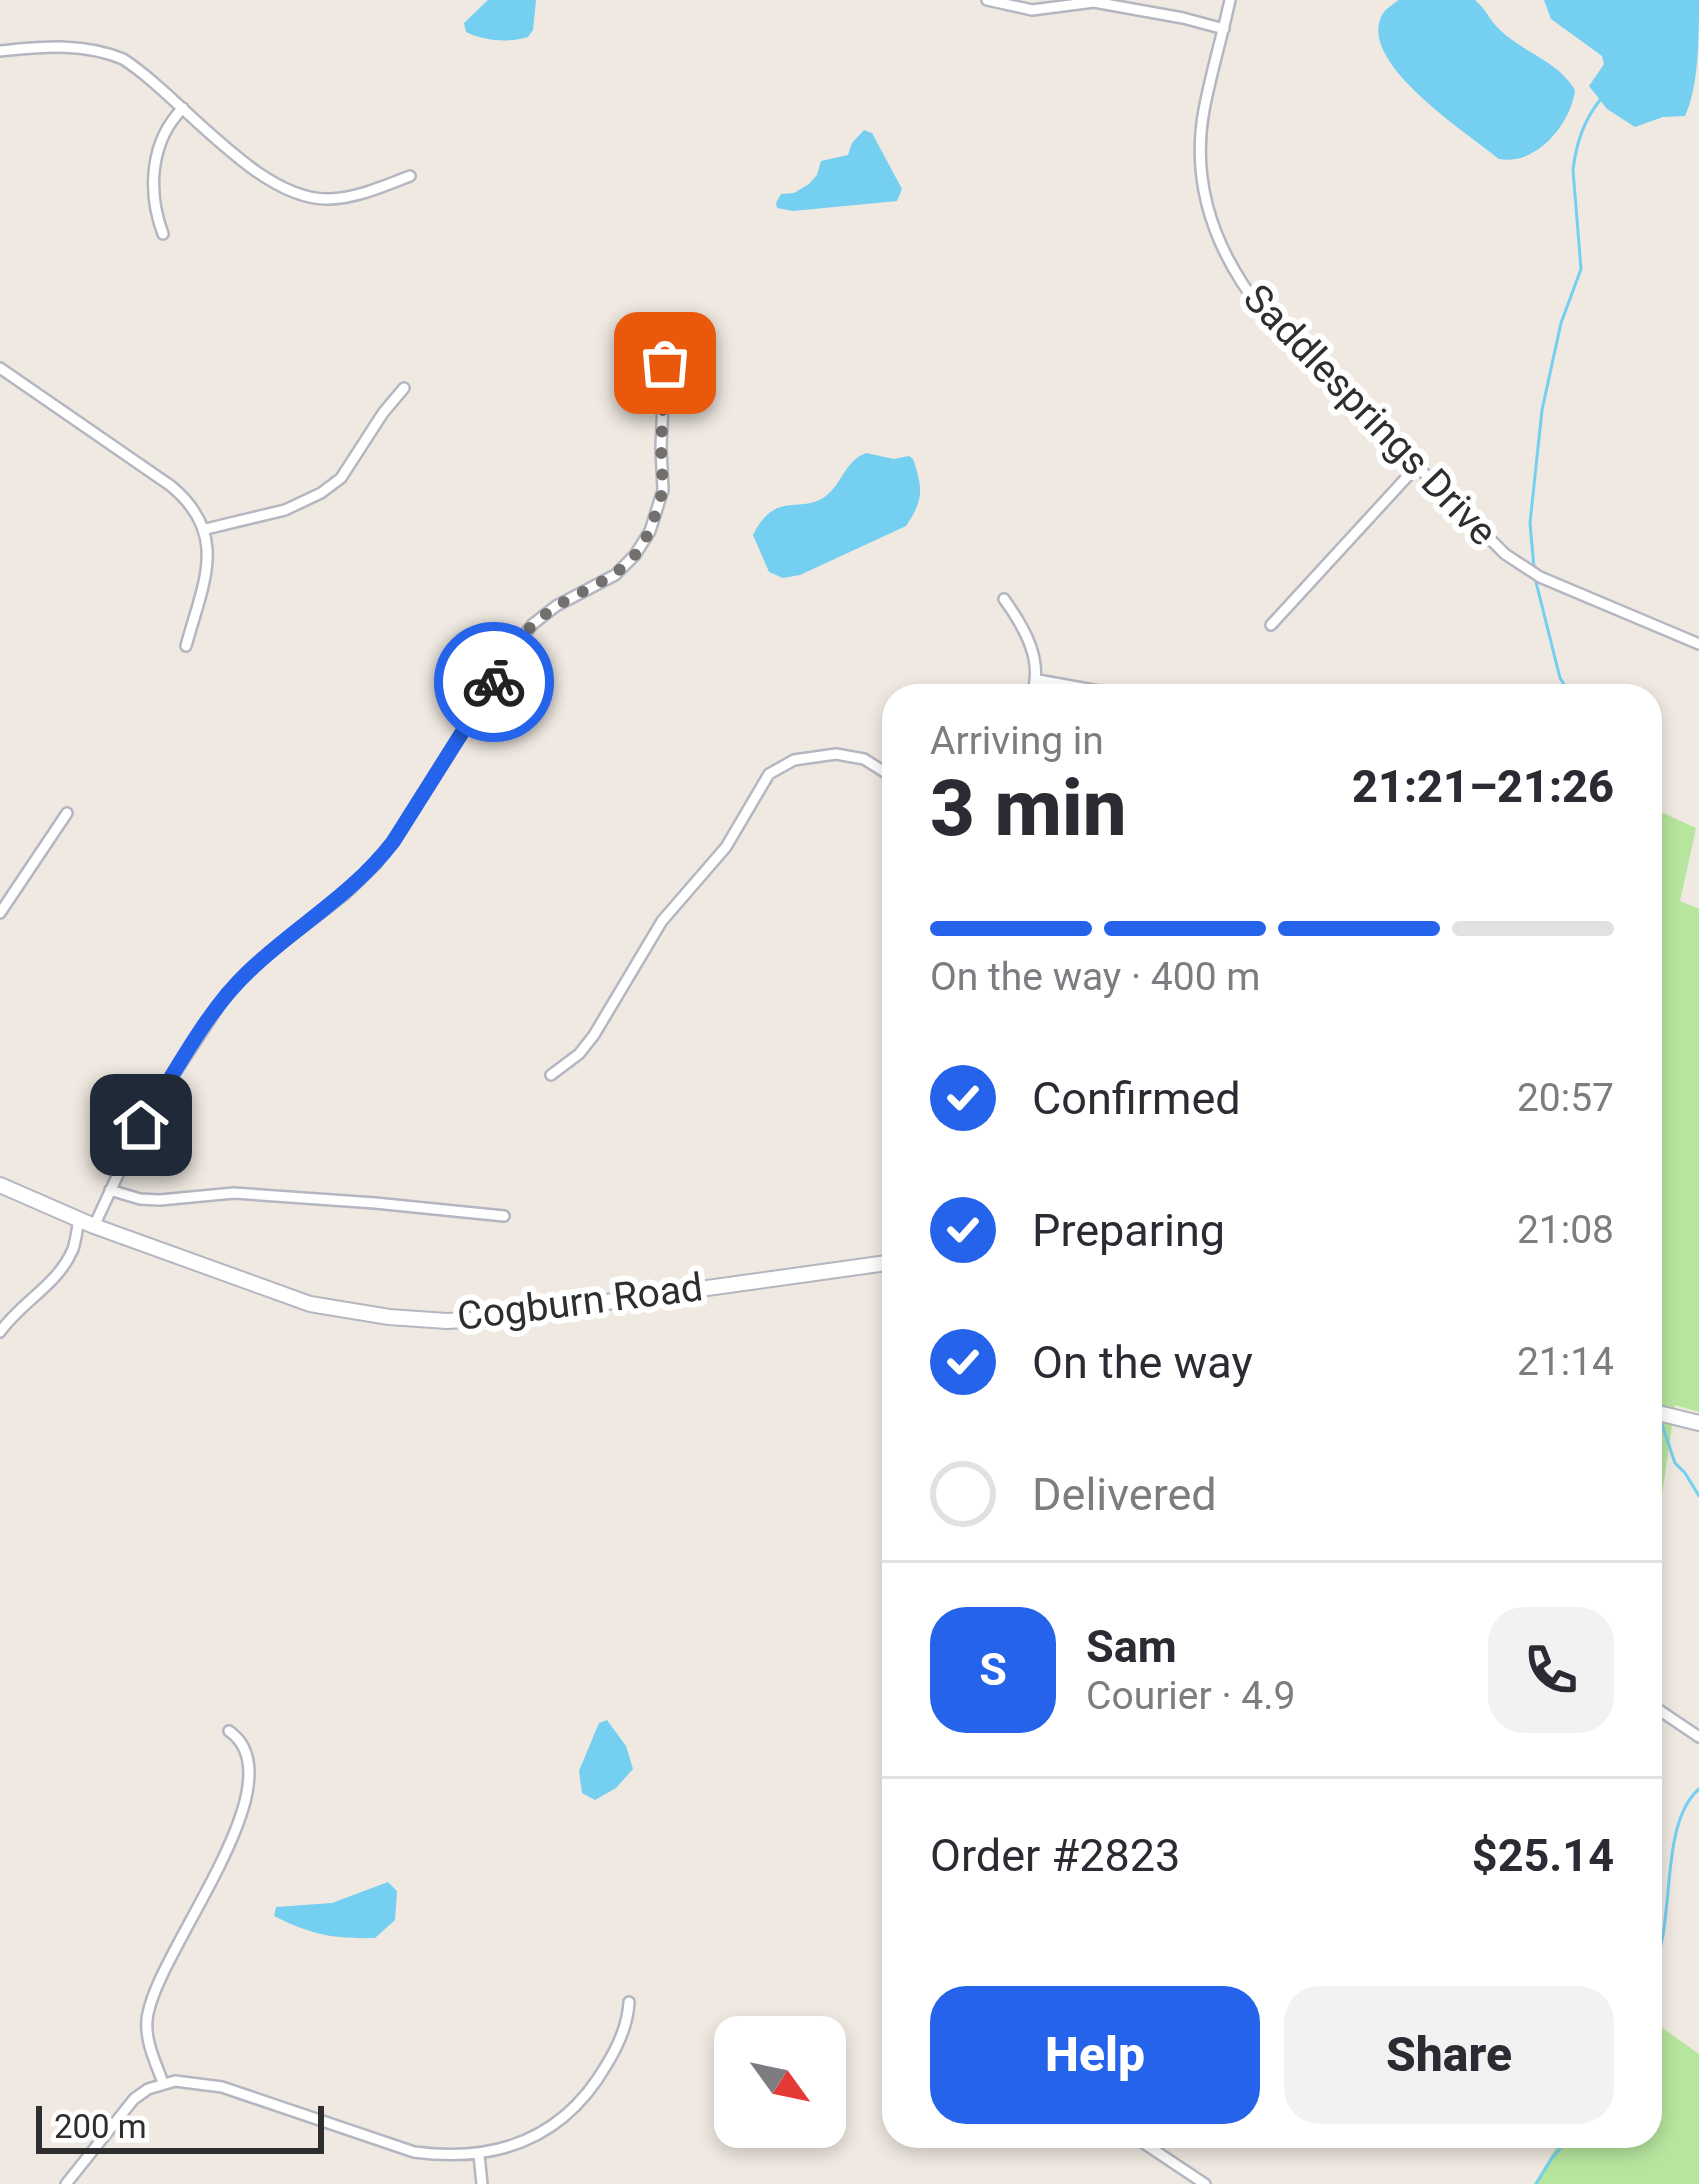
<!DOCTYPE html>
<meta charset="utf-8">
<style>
:root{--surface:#fff;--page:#f2f2f3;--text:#2b2b33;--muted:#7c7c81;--line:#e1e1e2;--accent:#2563eb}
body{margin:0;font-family:Roboto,sans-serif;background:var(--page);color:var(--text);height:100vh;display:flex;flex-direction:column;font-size:45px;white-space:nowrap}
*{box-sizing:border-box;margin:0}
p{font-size:39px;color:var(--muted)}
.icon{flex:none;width:66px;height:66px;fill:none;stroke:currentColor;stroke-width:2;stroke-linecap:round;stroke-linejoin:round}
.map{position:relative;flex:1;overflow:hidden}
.sheet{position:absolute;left:882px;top:684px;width:780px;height:1464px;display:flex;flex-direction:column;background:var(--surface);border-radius:36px;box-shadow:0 6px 18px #0003}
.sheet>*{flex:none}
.needle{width:78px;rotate:123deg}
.fabs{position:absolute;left:714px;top:2016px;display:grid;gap:24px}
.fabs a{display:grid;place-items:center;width:132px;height:132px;border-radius:24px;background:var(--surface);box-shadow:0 6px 18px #0003;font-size:60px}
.scale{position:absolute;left:36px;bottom:30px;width:288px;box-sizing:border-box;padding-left:12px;border:6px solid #2e2e2e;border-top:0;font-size:33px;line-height:42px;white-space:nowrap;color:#2e2e2e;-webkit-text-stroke:9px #fff;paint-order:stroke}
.pin{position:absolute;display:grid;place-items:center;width:102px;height:102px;color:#fff;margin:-51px;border-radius:24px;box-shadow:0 6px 18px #0006}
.courier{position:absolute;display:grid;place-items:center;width:120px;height:120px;margin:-60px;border:9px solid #2563eb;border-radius:50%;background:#fff;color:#222;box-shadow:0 3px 15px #0007}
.headline em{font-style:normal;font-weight:800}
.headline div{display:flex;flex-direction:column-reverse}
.headline{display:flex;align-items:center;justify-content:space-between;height:204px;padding:0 48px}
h1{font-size:78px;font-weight:800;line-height:90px}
.bar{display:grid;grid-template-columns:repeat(4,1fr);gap:18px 12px;align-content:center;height:144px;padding:0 48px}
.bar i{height:15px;border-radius:9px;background:var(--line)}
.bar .current{background:var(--accent)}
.bar p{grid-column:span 4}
.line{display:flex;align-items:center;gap:30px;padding:0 48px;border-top:3px solid var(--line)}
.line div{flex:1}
.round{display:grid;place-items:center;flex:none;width:126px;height:126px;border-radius:36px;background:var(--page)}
ol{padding:0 48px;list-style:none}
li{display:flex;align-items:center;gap:36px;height:132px}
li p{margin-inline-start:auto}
li .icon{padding:12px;border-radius:50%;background:var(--accent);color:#fff;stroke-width:4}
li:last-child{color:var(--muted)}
li i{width:66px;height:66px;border:6px solid var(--line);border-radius:50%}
.button{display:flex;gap:24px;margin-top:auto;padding:24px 48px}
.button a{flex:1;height:138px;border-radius:36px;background:var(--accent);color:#fff;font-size:48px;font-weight:800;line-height:138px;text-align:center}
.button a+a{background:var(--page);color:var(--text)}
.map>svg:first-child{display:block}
.green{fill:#b6e59e}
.water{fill:#75cff0}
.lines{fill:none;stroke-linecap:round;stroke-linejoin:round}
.stream{stroke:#75cff0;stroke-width:3}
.street-casing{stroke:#b4b7c1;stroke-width:14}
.secondary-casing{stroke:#b4b7c1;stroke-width:18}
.street{stroke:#fff;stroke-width:9}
.secondary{stroke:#fff;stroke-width:14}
.done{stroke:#726f6d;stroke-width:12;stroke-dasharray:0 21.6}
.route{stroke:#2563eb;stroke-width:15}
.labels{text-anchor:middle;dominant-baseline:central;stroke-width:12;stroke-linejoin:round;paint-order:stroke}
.street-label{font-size:39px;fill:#2e2e2e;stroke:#fff}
</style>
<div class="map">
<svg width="1699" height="2184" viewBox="0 0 1699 2184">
<rect width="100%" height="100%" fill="#efe9e1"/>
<!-- green -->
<path class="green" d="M1650,807l46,21 -16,73 19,8v503l-24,-7 -22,152 -3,1z
M1650,2019l49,35v130h-165l29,-48h87z"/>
<!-- water -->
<path class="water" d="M488,0h48l-3,30 -5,7c-19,6 -44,4 -62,-5l-2,-9z
M1399,0h76c11,9 15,21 25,30 24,23 58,31 75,60 -4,34 -39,76 -76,69 -28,-24 -148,-99 -115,-147 1,-2 13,-11 15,-12z
M1544,0h155c0,37 0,86 -14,116l-22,1 -28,10 -28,-18 -18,-23 15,-22 -2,-8 -51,-37z
M864,130l8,3 30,56 -5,12 -104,10 -16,-3 -1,-5 5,-9 13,-1 15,-9 8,-9 4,-14 27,-6 4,-12z
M866,453l28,6 15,-3 4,3c10,29 11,41 -7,67l-106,49 -17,3 -14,-6 -16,-37c23,-47 49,-19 74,-40 16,-13 18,-34 39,-42z
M607,1720l19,26 7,23 -17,19 -21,12 -13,-7 -3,-22 20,-48z
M388,1882l9,9 -2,29 -20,18c-42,1 -63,-3 -101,-22l2,-9 56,-4z"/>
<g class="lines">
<!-- stream -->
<path class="stream" d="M1534,568l-4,-45 12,-113 19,-87 20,-54 -8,-99c3,-27 11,-50 27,-70
M1535,578l25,100 11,18
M1650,1187l6,43 -6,48
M1660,1419l15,44 10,10 14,23
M1650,1977c28,-51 7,-151 49,-188
M1536,2184l16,-26 19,-22"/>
<!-- street casing -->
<g class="street-casing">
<path id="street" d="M987,0l45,10 62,-8 89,16 41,11
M1230,0c-8,37 -19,73 -26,110 -14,76 13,144 59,202l242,242 35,23 159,67
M0,51c42,-4 82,-9 123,8 58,37 135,142 206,140 28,-1 55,-13 81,-23
M163,234c-16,-43 -13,-93 20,-126
M0,368l171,118c59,49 32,97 15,160
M206,529l79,-19 36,-17 20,-15 42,-65 21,-25
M1004,599c20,28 41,63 27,97
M1271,625l146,-159
M1038,680l72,13
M0,913l67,-100
M551,1075l28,-21 15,-19 68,-114 64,-74 43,-73 25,-14 42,-6 28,5 30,19
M110,1190l30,9 20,1 74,-7 141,10 129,13
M94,1226l47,-101 87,-133 41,-39 76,-59 31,-30 25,-34 114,-184 18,-22 23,-18 59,-31 20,-20 15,-24 13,-41 -2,-42 4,-95
M0,1332c22,-31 58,-47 73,-83 3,-9 4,-20 6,-29
M1650,1704l49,33
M163,2083c-7,-20 -18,-41 -16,-63 6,-66 155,-239 82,-289
M1133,2136l72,48
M479,2155l3,29
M66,2184l68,-85 14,-10 27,-8 47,6 192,65c82,11 150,-13 193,-88 11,-18 21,-41 22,-62"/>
</g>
<!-- secondary casing -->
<g class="secondary-casing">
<path id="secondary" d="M0,1185l94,41 216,78 79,13 58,4 37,-2 410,-57
M1650,1411l49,12"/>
</g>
<!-- street -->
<use href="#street" class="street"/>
<!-- secondary -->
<use href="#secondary" class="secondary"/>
</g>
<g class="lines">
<!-- done -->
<path class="done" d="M494,682l21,-36 18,-22 23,-18 58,-31 21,-20 15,-24 13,-41 -2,-42 4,-85"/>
<!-- route -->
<path class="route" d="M141,1125c34,-51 63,-111 107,-153 49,-47 102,-75 145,-130l101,-160"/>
</g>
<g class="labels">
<!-- street labels -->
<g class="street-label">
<text transform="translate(1370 415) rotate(46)">Saddlesprings Drive</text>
<text transform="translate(580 1302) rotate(-7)">Cogburn Road</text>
</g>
</g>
</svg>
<div class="fabs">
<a><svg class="needle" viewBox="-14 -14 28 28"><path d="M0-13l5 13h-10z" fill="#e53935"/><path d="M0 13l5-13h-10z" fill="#7c7c81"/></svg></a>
</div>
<div class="scale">200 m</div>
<div class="pin" style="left:665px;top:363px;background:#ea580c"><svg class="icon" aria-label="bag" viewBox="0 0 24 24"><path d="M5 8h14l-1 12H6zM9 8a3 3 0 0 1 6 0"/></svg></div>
<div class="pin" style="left:141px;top:1125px;background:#1f2937"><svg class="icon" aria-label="home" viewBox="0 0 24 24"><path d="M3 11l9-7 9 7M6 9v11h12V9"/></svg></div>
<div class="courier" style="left:494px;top:682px"><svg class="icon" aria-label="bike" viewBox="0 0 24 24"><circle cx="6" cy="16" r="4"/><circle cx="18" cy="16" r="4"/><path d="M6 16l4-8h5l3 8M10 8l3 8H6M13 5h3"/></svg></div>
<section class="sheet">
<div class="headline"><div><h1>3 min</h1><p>Arriving in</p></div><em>21:21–21:26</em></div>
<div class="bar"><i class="current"></i><i class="current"></i><i class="current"></i><i></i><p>On the way · 400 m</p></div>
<ol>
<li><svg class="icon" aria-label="check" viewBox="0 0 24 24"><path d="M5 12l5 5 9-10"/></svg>Confirmed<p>20:57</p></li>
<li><svg class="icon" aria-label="check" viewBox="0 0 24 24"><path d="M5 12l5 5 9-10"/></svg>Preparing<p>21:08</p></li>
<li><svg class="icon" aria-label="check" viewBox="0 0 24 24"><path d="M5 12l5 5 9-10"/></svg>On the way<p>21:14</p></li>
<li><i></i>Delivered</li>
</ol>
<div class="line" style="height:216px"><b class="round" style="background:var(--accent);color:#fff">S</b><div><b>Sam</b><p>Courier · 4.9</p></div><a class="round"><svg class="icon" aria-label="phone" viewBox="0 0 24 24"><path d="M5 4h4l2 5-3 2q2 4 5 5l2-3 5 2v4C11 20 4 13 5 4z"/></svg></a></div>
<div class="line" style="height:156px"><div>Order #2823</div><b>$25.14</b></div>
<div class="button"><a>Help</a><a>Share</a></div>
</section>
</div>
